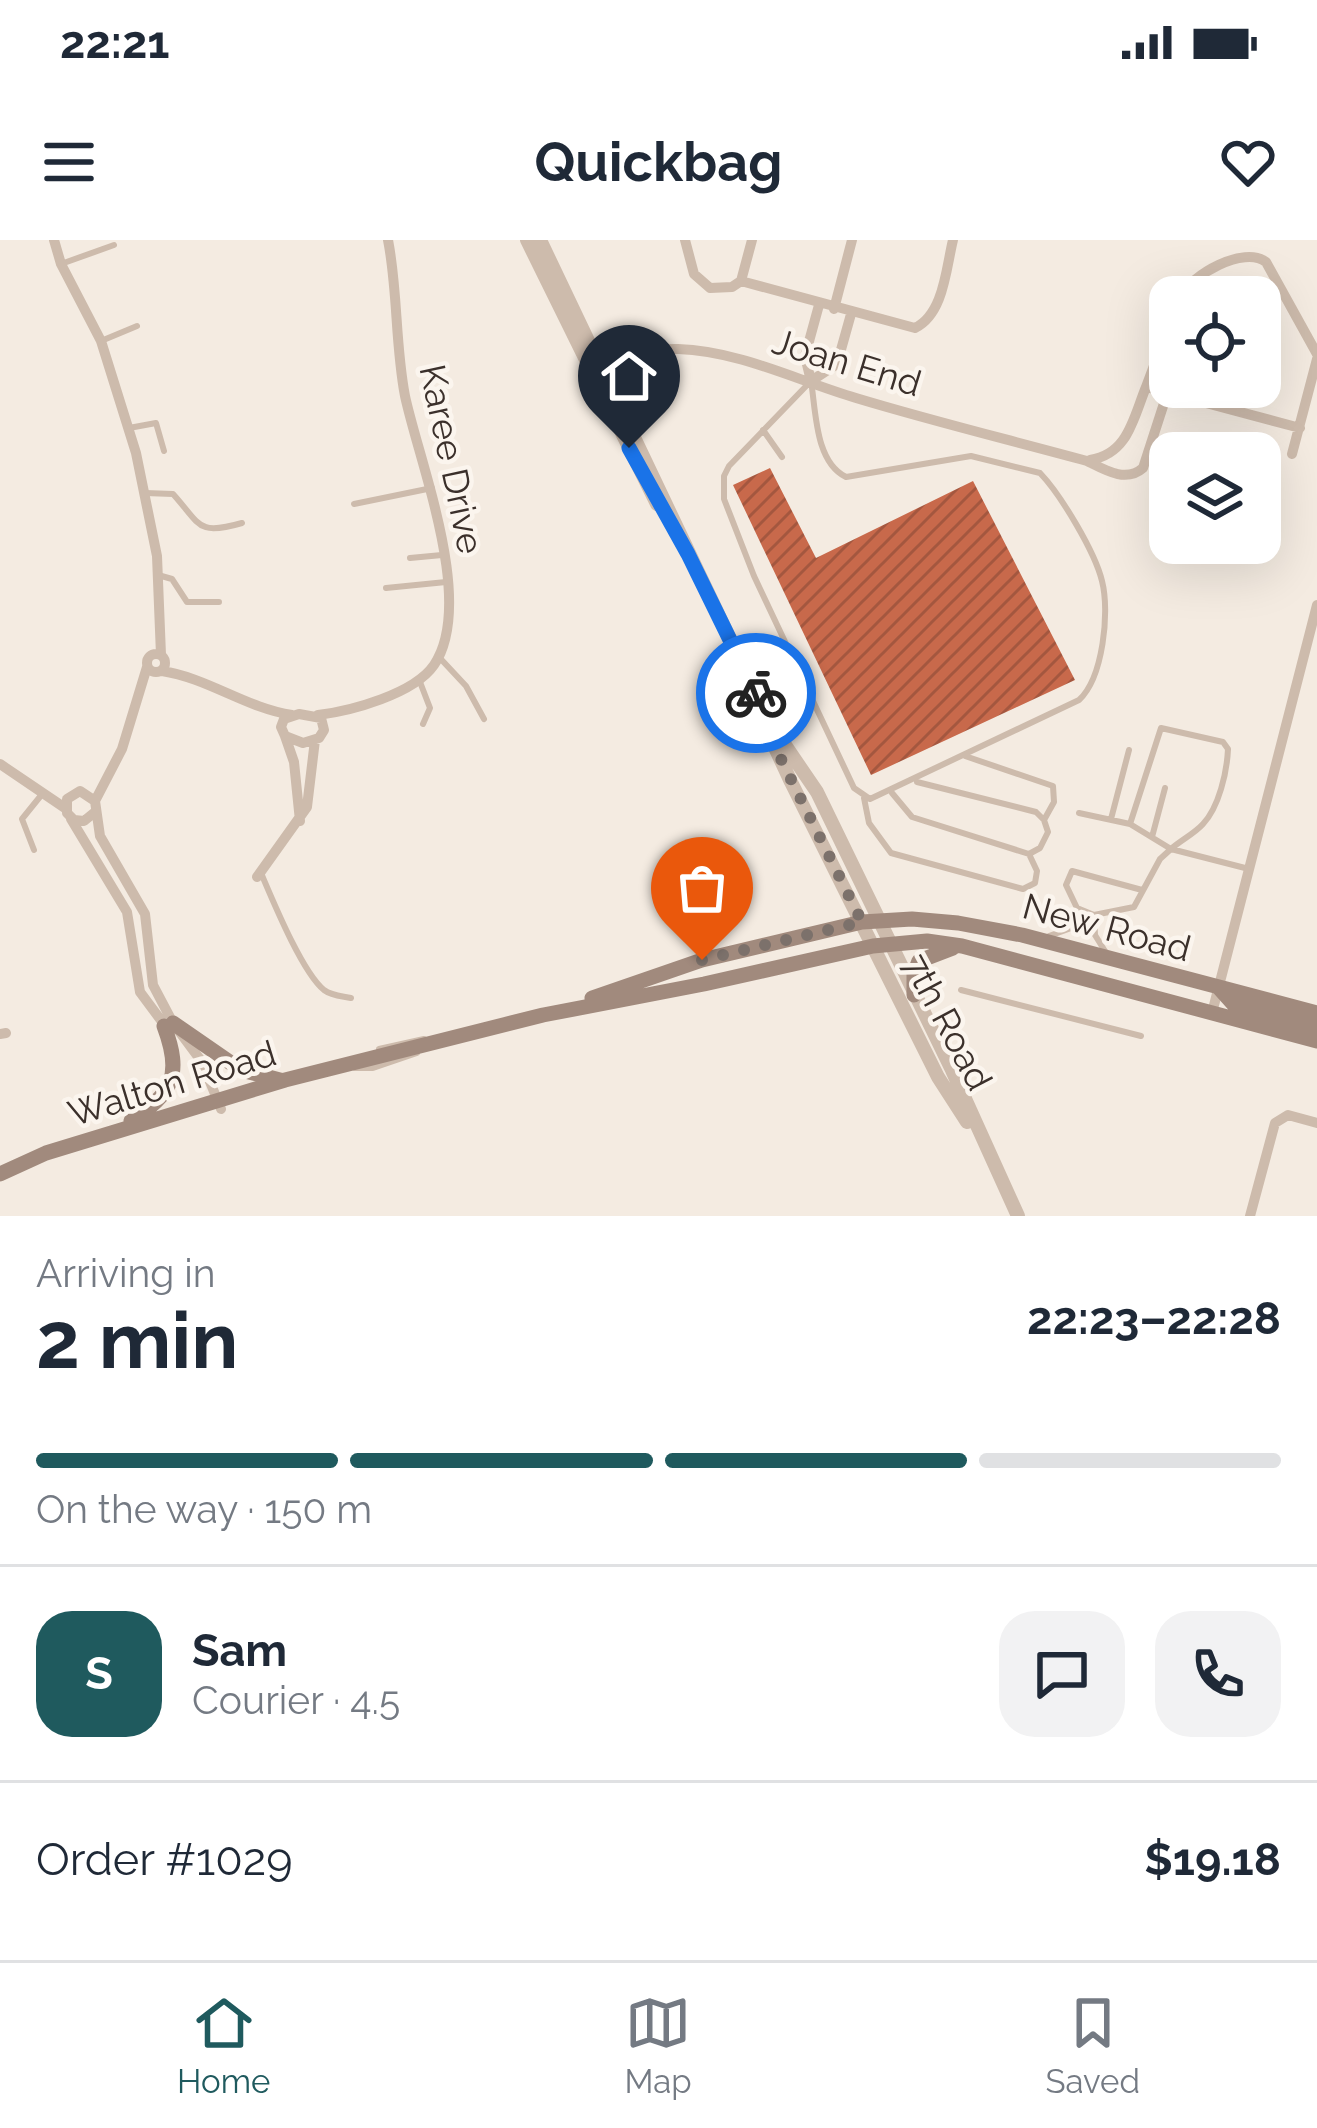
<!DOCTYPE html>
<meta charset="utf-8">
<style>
:root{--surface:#fff;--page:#f2f2f3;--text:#1f2937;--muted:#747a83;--line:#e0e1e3;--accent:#1f5a5e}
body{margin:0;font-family:Raleway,sans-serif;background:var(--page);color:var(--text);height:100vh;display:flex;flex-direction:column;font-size:45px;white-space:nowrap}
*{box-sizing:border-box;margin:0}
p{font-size:39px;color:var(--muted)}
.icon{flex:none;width:66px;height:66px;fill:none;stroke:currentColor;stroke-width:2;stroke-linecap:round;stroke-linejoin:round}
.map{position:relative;height:976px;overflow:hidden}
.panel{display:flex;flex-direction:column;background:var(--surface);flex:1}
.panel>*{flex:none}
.fabs{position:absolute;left:1149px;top:36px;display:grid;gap:24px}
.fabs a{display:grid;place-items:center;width:132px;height:132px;border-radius:24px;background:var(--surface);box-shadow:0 12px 48px #0002;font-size:60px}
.pin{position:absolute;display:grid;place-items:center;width:102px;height:102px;color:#fff;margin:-123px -51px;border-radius:50% 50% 50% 0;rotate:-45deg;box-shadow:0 0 12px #0007}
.pin .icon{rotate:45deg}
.courier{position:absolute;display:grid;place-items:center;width:120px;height:120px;margin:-60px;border:9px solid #1a73e8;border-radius:50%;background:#fff;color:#222;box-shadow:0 3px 15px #0007}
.headline em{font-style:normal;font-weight:700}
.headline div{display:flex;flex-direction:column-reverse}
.headline{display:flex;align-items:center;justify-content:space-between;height:204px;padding:0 36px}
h1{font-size:78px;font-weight:700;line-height:90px}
.bar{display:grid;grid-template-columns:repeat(4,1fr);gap:18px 12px;align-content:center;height:144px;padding:0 36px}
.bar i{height:15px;border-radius:9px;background:var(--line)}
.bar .selected{background:var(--accent)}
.bar p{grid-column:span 4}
.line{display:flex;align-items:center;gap:30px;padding:0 36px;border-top:3px solid var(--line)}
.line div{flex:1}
.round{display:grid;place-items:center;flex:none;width:126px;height:126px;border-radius:36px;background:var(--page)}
.status{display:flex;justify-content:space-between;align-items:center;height:84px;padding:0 60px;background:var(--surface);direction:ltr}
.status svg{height:33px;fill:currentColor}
header{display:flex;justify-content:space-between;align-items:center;height:156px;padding:0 36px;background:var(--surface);font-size:54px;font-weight:700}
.menu{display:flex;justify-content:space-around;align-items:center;height:168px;border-top:3px solid var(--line);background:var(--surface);font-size:33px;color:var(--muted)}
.menu a{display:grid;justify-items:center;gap:6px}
.menu .selected{color:var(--accent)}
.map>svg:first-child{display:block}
.building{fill:url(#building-hatch)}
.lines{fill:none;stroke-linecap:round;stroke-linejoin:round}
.service{stroke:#cdbbac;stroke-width:6}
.minor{stroke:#cdbbac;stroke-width:10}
.tertiary{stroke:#cdbbac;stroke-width:14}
.secondary{stroke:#a18a7d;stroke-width:15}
.done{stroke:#7c716b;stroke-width:12;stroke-dasharray:0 21.6}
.route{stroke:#1a73e8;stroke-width:15}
.labels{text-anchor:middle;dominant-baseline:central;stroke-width:9;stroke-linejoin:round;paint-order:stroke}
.street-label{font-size:36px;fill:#3b302b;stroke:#fbf5ee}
</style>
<div class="status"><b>22:21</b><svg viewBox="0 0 49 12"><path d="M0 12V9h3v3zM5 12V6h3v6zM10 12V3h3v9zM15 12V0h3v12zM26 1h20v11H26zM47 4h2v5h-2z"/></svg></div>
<header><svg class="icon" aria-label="menu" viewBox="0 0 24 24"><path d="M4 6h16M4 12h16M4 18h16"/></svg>Quickbag<svg class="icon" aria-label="heart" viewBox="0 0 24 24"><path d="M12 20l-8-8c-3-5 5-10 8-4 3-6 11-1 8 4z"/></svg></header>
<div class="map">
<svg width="1317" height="976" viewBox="0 0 1317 976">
<defs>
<pattern id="building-hatch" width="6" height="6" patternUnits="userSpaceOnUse" patternTransform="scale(3)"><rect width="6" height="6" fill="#c8694b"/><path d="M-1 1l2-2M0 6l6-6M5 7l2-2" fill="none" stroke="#a4573f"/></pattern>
</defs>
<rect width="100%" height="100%" fill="#f4ebe1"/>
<!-- building -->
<path class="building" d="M770,228l46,90 157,-77 102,199 -204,95 -138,-290z"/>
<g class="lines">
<!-- service -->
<path class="service" d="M61,24l53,-19
M101,101l36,-15
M811,141c5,30 4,81 35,96l125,-21 69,17c21,22 55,79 62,108 8,31 1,97 -23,119l-209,99 -16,-11 -100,-212 -30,-77v-23l5,-10z
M129,188l27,-5 8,28
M763,190l19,27
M145,253l28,1c28,31 24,42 69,29
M354,264l78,-16
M410,318l32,-3
M158,335l14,4 15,23h32
M386,348l60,-6
M438,416l28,30 18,33
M420,442l10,26 -7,16
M965,516l88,30 1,16 -10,18
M917,542l119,30 8,8 4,12 -8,16 -11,6
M864,558l5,25 22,30 132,36 12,-6 2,-12 -8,-17 -117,-37 -20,-24
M1079,573l51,11 41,25c10,-9 23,-15 32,-25 16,-17 24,-52 25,-75l-5,-7 -62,-14 -31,96
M1111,579l18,-69
M1152,597l13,-49
M34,610l-12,-31 21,-26
M261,633c12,28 41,99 63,117 8,6 18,6 27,8
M1142,650l-70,-19 -6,14 11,23 17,7 40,-8 26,-48 11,-10 78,20
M1094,675l1,20 13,21
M1049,696l25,-9 10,-11
M961,750l180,46
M379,809l45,-10
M355,828h18l44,-15"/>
<!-- minor -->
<path class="minor" d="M54,0l7,24 40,77 35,112 21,103 4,99
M685,0l9,34 16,14 22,-1 9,-6 174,47c29,-14 31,-60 38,-88
M741,41l11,-41
M1180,57c11,-22 64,-52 86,-35l51,92
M834,69l18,-69
M1170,83l-24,64 154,41
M600,133c26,-12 49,-25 78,-24 62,2 120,32 178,49 76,23 154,42 231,63 18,9 39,22 56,7l24,-74
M811,141l26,-17 14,-50
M811,141l-6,-25 14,-51
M1292,214l25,-95
M1090,220c38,-6 43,-41 56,-73
M147 423a9 9 0 1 1 18 0a9 9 0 1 1-18 0Z
M162,431c46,7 84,37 130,44
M299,474l22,4 3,12 -5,8 -16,5 -18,-7 -4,-9 3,-8z
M318,475c33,-4 96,-21 116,-50 42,-62 -15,-203 -29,-269 -10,-52 -7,-105 -17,-156
M285,496l9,26 6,59
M0,524l65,44
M95,561l27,-52 25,-82
M95,572l-11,9 -10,-1 -7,-7v-14l13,-8 15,10 5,35 45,78 8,71 20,38 29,39 19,47
M71,579l56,93 13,80 26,35
M257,637l50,-70 8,-67
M1212,773l105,-408
M0,794l6,-1
M1250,976l25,-93 13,-8 29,8"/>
<!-- tertiary -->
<path class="tertiary" d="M527,0l130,264
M540,0l230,483 47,69 135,278 66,146
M770,484l2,17 19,41 147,295 29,45"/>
<!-- secondary -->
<path class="secondary" d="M1219,748l17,19 81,21
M914,755v-21l5,-13 34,-13
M592,758l110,-38 160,-38 50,-3 46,4 64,12 295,78
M173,783l68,47 39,10
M131,881c41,-28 52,-45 33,-95
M0,934l46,-21 239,-73 258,-65 161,-31 169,-38 54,-5 35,5 355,95"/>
</g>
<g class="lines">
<!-- done -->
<path class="done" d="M702,720l160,-38 -90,-181 -2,-18 -14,-30"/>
<!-- route -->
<path class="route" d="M629,208l59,106 68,139"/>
</g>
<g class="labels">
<!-- street labels -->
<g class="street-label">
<text transform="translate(847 122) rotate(17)">Joan End</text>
<text transform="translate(452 219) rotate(78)">Karee Drive</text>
<text transform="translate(1107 687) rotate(15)">New Road</text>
<text transform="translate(948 782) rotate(62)">7th Road</text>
<text transform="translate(172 843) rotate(-17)">Walton Road</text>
</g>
</g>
</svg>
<div class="fabs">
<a><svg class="icon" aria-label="locate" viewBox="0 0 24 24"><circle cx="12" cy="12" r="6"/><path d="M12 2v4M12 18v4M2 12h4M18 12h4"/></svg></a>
<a><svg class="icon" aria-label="layers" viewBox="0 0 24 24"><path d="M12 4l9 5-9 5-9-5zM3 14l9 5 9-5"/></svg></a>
</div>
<div class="pin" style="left:702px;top:720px;background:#ea580c"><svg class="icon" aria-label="bag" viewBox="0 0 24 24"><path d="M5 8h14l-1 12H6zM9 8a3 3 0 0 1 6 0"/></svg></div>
<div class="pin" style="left:629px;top:208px;background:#1f2937"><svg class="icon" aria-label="home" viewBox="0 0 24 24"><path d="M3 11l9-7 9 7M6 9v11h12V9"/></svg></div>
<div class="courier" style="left:756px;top:453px"><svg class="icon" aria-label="bike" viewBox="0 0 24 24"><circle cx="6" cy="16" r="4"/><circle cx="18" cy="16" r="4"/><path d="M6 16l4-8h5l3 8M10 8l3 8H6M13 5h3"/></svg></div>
</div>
<section class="panel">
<div class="headline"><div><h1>2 min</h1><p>Arriving in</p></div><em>22:23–22:28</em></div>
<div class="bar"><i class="selected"></i><i class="selected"></i><i class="selected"></i><i></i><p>On the way · 150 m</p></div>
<div class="line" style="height:216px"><b class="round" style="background:var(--accent);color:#fff">S</b><div><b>Sam</b><p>Courier · 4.5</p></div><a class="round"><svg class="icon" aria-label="chat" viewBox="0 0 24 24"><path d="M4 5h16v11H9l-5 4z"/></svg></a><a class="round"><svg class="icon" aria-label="phone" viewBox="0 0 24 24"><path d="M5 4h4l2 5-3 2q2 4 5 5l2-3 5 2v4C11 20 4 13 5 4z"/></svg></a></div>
<div class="line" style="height:156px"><div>Order #1029</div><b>$19.18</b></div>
</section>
<nav class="menu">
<a class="selected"><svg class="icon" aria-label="home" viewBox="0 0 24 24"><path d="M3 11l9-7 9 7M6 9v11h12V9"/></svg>Home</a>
<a><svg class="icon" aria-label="map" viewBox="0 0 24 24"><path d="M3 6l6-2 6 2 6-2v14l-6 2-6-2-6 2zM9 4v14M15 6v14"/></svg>Map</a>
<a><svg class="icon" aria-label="saved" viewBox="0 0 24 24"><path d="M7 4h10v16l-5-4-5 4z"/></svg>Saved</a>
</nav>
